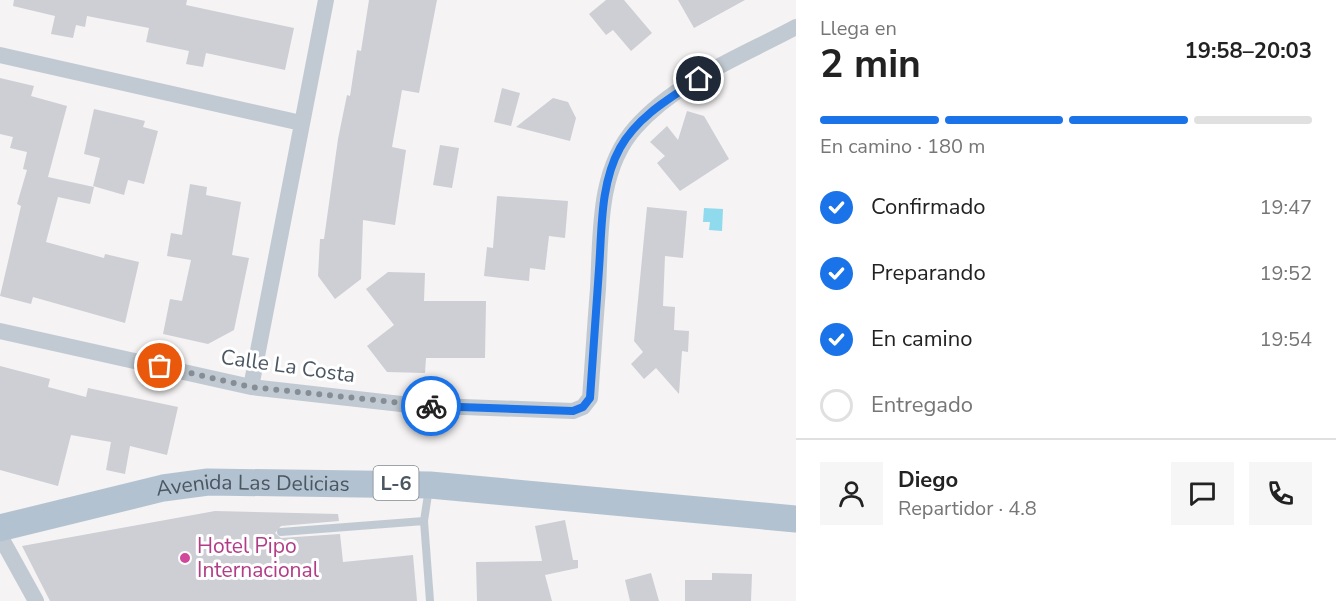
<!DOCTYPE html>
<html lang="es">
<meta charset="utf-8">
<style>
:root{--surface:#fff;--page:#f6f6f6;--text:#222;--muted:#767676;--line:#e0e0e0;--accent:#1a73e8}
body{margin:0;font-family:"Nunito Sans",sans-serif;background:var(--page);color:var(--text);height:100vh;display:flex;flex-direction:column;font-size:22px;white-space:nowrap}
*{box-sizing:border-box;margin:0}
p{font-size:20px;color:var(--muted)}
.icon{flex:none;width:33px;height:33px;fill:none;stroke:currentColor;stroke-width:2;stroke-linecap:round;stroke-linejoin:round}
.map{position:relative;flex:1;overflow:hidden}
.details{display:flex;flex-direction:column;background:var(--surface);width:540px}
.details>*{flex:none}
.pin{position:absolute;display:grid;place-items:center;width:51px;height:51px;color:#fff;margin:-26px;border:3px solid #fff;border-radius:50%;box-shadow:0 2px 6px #0007}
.courier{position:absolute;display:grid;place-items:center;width:60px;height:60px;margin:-30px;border:4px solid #1a73e8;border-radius:50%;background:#fff;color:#222;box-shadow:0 2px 8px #0007}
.head em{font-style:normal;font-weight:700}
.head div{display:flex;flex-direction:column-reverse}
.head{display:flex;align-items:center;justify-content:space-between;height:102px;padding:0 24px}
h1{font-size:39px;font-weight:700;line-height:45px}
.bar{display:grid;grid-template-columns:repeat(4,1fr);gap:9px 6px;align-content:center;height:72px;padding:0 24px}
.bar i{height:8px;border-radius:4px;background:var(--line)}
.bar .on{background:var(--accent)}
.bar p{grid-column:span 4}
.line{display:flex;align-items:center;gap:15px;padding:0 24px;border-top:2px solid var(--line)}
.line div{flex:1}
.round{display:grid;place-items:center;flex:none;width:63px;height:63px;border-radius:0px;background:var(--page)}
ol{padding:0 24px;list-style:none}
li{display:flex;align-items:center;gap:18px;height:66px}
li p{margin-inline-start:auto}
li .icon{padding:6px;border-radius:50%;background:var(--accent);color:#fff;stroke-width:4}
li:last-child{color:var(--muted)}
li i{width:33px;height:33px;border:3px solid var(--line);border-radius:50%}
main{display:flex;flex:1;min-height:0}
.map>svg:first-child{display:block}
.water{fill:#90daee}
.building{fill:#cdcfd5}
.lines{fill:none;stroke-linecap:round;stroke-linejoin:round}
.service{stroke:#c1cad2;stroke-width:8}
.minor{stroke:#c1cad2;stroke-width:16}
.primary{stroke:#b3c2d1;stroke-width:27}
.done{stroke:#868d94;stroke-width:6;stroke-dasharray:0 10.8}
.route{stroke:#1a73e8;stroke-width:8}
.hotel-dot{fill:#d1479c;stroke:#fff;stroke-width:2}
.labels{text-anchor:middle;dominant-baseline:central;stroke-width:6;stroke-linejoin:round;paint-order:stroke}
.shield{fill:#fff;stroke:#808990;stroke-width:1.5}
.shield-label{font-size:20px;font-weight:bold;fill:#4a5661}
.street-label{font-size:21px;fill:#4a5661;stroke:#fff}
.hotel-label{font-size:21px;fill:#b23c85;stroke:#fff;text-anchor:start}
</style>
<main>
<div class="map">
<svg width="796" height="601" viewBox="0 0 796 601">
<rect width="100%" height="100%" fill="#f5f3f3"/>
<!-- water -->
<path class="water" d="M704,208l19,1 -1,22 -13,-1 1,-8h-7z"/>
<!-- building -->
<path class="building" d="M14,0h173l-1,5 108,23 -9,42 -79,-17 -3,14 -17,-3 3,-13 -43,-9 3,-14 -62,-12 -2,11 -9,-2 -3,13 -22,-4 4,-18 -42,-10z
M369,0h68l-18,93 -17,-3 -10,57 14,3 -11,75 -32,-5 -2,59 -26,20 -17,-23 2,-37h4l14,-100 9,-44 3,1 7,-46 4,1z
M606,0h18l28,33 -21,18 -18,-21 -7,5 -17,-21z
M678,0h67l-51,28z
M0,78l34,8 -3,10 36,10 -19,71 46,10 -4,17 -32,-7 -12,45 58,16 1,-4 34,8 -14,61 -92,-26 -2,7 -31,-8 21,-90 -4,-2 10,-34 -4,-1 4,-17 -17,-4 3,-11 -13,-3z
M502,88l18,5 -9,33 -17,-4z
M553,98l15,4 8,16 -6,23 -54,-14z
M94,109l51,12 -2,6 15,4 -14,53 -16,-4 -4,15 -31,-9 7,-28 -16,-4z
M687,111l17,5 25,43 -49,32 -23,-28 8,-7 -15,-14 17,-16 11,14z
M440,145l19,3 -7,40 -19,-3z
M190,184l17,3 -1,8 35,7 -9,53 17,3 -15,72 -26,14 -45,-10 7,-35 12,2 9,-41 -24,-4 4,-23 11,2z
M497,196l71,5 -3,37 -16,-2 -4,34 -15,-2 -1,13 -45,-5 3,-29 6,1z
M647,207l40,4 -4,47 -18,-2 -2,50 12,1 -1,23 15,1 -1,21 -6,-1 -3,43 -23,-26 -12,11 -13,-15 12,-12 -9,-11z
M388,272l37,1 -1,28h62l-1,57h-59l-1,15 -38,-1 -20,-26 27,-21 -28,-36z
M0,366l50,13 -2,8 38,10 2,-9 90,19 -11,48 -37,-9 -5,28 -19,-4 5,-28 -40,-7 -13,51 -58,-16z
M215,511l123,3 1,7 -58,5 -6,7 6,5 59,-4 3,28 70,-7 4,46h-367l-28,-55z
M565,520l8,40h5v8l-33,7 7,26h-75l-1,-39 66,-1 -7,-35z
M651,573l8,28h-29l-5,-21z
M712,573l40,1 -1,27h-66v-21h27z"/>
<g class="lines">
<!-- service -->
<path class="service" d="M424,521l6,80
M281,532l143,-11 5,-33"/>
<!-- minor -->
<path class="minor" d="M0,55l301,68
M0,331l251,56 159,18 163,6 10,-4 7,-9c3,-37 5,-73 8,-109 3,-54 -1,-118 37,-161 41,-47 107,-72 161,-101
M251,387l75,-387
M0,536l36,65"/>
<!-- primary -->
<path class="primary" id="s1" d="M0,528l163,-40 45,-6 222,3 366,34"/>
</g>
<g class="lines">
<!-- done -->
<path class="done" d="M160,366l91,21 180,19"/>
<!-- route -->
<path class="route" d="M431,406l142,5 10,-4 7,-9c3,-43 6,-86 9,-129 3,-39 1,-85 21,-121 17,-31 50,-50 79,-69"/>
</g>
<!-- markers -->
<circle class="hotel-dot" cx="185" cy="558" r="6"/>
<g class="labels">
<!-- shield labels -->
<rect class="shield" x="373.5" y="466" width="45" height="34" rx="4.5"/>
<g class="shield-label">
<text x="396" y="483">L-6</text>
</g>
<!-- street labels -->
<g class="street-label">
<text transform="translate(288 366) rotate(8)">Calle La Costa</text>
<text stroke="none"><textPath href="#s1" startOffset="258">Avenida Las Delicias</textPath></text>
</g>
<!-- hotel labels -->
<g class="hotel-label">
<text x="197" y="546">Hotel Pipo<tspan x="197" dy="24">Internacional</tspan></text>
</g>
</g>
</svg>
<div class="pin" style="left:160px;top:366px;background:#ea580c"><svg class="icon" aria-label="bag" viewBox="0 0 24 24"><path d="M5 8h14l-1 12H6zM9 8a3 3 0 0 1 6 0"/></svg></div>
<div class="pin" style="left:699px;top:79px;background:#1f2937"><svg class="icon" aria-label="home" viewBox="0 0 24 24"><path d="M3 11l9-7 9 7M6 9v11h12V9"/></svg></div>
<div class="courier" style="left:431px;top:406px"><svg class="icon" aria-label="bike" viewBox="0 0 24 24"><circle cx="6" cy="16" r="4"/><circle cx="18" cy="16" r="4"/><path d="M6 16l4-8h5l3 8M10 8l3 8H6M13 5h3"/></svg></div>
</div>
<section class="details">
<div class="head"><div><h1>2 min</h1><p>Llega en</p></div><em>19:58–20:03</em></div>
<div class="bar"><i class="on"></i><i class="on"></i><i class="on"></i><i></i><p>En camino · 180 m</p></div>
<ol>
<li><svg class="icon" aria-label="check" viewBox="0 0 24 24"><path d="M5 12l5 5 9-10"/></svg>Confirmado<p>19:47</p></li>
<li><svg class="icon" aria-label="check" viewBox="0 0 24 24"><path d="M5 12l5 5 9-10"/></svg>Preparando<p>19:52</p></li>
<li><svg class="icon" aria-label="check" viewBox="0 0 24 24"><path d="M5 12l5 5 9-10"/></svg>En camino<p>19:54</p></li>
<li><i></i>Entregado</li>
</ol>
<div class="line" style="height:108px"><a class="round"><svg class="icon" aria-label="person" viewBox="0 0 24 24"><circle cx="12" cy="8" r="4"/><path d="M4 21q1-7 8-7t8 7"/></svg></a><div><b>Diego</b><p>Repartidor · 4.8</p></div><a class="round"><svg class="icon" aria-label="chat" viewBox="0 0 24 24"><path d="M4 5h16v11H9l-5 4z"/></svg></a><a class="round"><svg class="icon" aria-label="phone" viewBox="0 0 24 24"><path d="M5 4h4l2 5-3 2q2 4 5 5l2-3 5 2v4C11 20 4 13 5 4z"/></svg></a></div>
</section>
</main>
